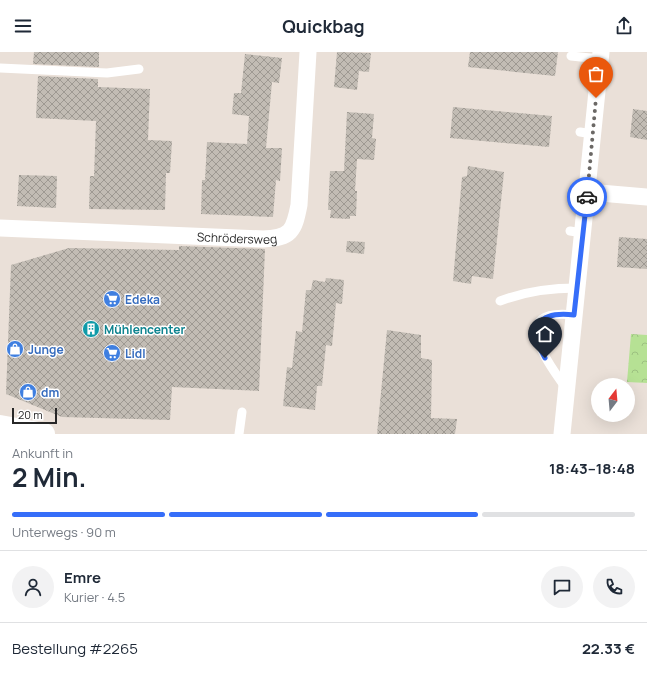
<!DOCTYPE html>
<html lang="de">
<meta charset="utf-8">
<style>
:root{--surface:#fff;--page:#f2f2f3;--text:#1f2937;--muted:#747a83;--line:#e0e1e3;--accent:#366ef9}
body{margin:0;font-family:Manrope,sans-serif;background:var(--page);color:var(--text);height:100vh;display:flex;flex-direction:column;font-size:15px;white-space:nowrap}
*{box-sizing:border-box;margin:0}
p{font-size:13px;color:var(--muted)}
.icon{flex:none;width:22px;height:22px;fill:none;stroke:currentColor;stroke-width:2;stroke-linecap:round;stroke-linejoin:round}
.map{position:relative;height:382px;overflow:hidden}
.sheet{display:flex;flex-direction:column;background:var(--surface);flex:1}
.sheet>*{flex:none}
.needle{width:26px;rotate:16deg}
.fabs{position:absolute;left:591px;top:326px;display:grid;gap:8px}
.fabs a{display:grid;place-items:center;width:44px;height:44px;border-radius:50%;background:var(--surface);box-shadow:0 4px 16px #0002;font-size:20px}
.scale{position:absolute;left:12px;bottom:10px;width:45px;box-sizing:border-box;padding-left:4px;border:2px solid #272727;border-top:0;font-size:11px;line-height:14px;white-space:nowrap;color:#272727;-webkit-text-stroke:3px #fff;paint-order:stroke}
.pin{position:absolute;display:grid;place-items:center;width:34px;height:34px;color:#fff;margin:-41px -17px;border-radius:50% 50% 50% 0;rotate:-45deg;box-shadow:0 0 4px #0007}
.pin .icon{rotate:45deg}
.courier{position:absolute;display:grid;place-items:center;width:40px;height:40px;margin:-20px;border:3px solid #366ef9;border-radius:50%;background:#fff;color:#222;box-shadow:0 1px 5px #0007}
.summary em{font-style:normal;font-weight:700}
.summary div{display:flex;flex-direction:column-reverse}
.summary{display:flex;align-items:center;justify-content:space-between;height:68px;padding:0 12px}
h1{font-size:26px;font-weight:700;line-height:30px}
.bar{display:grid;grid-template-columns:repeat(4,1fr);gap:6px 4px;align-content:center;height:48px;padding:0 12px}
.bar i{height:5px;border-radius:3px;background:var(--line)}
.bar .current{background:var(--accent)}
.bar p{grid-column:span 4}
.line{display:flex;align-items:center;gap:10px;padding:0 12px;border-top:1px solid var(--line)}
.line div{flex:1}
.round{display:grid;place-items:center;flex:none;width:42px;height:42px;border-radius:21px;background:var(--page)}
header{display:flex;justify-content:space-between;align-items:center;height:52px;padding:0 12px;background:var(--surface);font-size:18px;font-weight:700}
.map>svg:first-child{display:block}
.park{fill:url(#park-crowns)}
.building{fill:url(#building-cross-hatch)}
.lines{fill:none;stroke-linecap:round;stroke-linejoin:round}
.service{stroke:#fff;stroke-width:9}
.minor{stroke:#fff;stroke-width:17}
.secondary{stroke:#fff;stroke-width:22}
.done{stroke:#6b6865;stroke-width:4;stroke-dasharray:0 7.2}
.route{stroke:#366ef9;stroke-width:5}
.labels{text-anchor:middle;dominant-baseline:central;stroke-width:3;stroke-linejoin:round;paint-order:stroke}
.street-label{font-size:12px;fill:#272727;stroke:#fff}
.shop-label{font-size:12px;font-weight:bold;fill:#366cbe;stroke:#fff;text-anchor:start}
.culture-label{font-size:12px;font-weight:bold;fill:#0d838f;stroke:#fff;text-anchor:start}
</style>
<header><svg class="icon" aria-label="menu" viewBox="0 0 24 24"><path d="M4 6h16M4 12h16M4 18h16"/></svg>Quickbag<svg class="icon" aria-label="share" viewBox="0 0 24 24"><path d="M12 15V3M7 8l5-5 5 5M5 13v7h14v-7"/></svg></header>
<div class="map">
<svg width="647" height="382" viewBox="0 0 647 382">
<defs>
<pattern id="park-crowns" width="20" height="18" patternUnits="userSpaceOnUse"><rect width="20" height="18" fill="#b6e194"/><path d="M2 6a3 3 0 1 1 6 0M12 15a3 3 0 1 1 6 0" fill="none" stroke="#9cc180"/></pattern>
<pattern id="building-cross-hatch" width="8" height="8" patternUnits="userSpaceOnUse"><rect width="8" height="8" fill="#c2bcb4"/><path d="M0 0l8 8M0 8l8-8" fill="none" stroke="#9e9992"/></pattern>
</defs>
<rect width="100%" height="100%" fill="#eae0d8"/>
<!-- park -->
<path class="park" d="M631,282l16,1v48l-20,-1z"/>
<!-- building -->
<path class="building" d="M34,0h65v15l-66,-3z
M337,0l34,1 -2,19 -10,-1 -2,19 -23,-3z
M470,0h88l-3,24 -87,-9z
M245,2l37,4 -3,25 -7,-1 -6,66h16l-2,33 -4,-1 -3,37 -72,-3 1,-34h3l2,-38 40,2 2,-28 -17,-2 2,-21h7z
M38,24l60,3v8l52,2 -2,51 24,1 -2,32h-4l-1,37 -76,-1 1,-33h4l2,-55 -60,-3z
M453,55l99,9 -3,31 -99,-9z
M633,57l14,2v29l-17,-3z
M347,60l27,2 -2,24 4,1 -2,21 -17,-1 -2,32h2l-1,25h-6v3l-20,-1 1,-8h-3l2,-39h14z
M468,114l36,6 -11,107 -21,-3 -1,8 -18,-3 9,-104 5,-1z
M19,123l38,1 -1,32 -39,-2z
M619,185l28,2v30l-30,-2z
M347,189l18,1 -1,12 -18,-2z
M179,194l86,3 -6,142 -87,-4 -2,33 -108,-3 -56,-23 5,-129 58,-17 110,2z
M326,226l18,2 -2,24 -6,-1 -4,43 -6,-1 -4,41h-5l-2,24 -32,-4 4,-39 5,1 4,-37 6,1 4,-42h5l2,-10 12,2z
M387,278l34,5v23l11,2 -1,58 26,1 -2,15h-78z"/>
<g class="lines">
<!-- service -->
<path class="service" d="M571,4l29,3
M0,16l107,5 32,-4
M580,80l13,2
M575,139l13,1
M570,179l13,2
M500,249c26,-10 50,-13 77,-13
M566,336c-20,-27 -59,-81 8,-73
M239,382l3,-22"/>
<!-- minor -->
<g class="minor">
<path d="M588,140l59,5"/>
<path id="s1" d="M0,176l263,11c28,-1 31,-8 36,-34l9,-153"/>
<path d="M562,382l39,-382"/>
</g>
<!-- secondary -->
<path class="secondary" d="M0,374l44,8"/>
</g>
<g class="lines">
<!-- done -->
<path class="done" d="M587,145l9,-99"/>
<!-- route -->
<path class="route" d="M545,306c-18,-32 -6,-47 29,-43l13,-118"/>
</g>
<!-- icons -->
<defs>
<g id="supermarket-disc" transform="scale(0.9)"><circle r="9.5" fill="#3f7fe0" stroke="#fff"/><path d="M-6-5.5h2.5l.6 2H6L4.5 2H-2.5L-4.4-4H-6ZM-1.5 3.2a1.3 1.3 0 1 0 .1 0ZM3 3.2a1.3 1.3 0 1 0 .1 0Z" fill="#fff"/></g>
<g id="building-disc" transform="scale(0.9)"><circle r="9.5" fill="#0f9aa8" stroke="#fff"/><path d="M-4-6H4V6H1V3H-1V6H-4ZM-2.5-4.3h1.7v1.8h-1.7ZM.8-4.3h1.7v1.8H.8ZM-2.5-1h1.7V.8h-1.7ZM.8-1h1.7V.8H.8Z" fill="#fff"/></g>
<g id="shop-disc" transform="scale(0.9)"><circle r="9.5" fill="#3f7fe0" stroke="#fff"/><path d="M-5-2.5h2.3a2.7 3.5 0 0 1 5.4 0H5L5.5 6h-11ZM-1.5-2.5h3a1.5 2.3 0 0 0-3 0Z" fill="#fff"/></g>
</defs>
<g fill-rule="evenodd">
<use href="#supermarket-disc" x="112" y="247"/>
<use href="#building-disc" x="91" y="277"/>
<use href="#shop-disc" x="15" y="297"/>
<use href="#supermarket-disc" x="112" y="301"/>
<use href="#shop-disc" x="28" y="340"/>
</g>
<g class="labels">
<!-- street labels -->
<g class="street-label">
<text stroke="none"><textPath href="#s1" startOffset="237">Schrödersweg</textPath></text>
</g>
<!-- shop labels -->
<g class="shop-label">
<text x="125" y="247">Edeka</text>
<text x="28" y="297">Junge</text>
<text x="125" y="301">Lidl</text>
<text x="41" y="340">dm</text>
</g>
<!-- culture labels -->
<g class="culture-label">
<text x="104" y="277">Mühlencenter</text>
</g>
</g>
</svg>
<div class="fabs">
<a><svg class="needle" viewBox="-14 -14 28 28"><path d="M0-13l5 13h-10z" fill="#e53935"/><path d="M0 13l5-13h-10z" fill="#747a83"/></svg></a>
</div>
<div class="scale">20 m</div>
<div class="pin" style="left:596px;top:46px;background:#ea580c"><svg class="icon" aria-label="bag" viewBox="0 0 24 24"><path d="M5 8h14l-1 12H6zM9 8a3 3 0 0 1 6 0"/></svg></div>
<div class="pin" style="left:545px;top:306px;background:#1f2937"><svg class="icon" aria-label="home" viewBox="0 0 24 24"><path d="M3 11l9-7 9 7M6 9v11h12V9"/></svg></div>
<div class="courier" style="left:587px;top:145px"><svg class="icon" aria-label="car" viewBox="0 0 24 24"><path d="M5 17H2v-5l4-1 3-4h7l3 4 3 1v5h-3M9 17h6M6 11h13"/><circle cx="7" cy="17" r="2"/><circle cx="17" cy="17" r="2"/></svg></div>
</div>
<section class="sheet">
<div class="summary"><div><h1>2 Min.</h1><p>Ankunft in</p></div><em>18:43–18:48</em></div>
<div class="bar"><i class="current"></i><i class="current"></i><i class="current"></i><i></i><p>Unterwegs · 90 m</p></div>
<div class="line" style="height:72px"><a class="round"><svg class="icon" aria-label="person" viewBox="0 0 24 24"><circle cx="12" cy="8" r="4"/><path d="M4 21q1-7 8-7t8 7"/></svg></a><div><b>Emre</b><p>Kurier · 4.5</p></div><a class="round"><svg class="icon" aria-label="chat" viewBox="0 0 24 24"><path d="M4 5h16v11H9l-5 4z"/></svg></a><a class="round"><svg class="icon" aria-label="phone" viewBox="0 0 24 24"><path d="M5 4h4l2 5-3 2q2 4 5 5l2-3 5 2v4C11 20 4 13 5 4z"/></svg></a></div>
<div class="line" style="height:52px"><div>Bestellung #2265</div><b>22.33 €</b></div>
</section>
